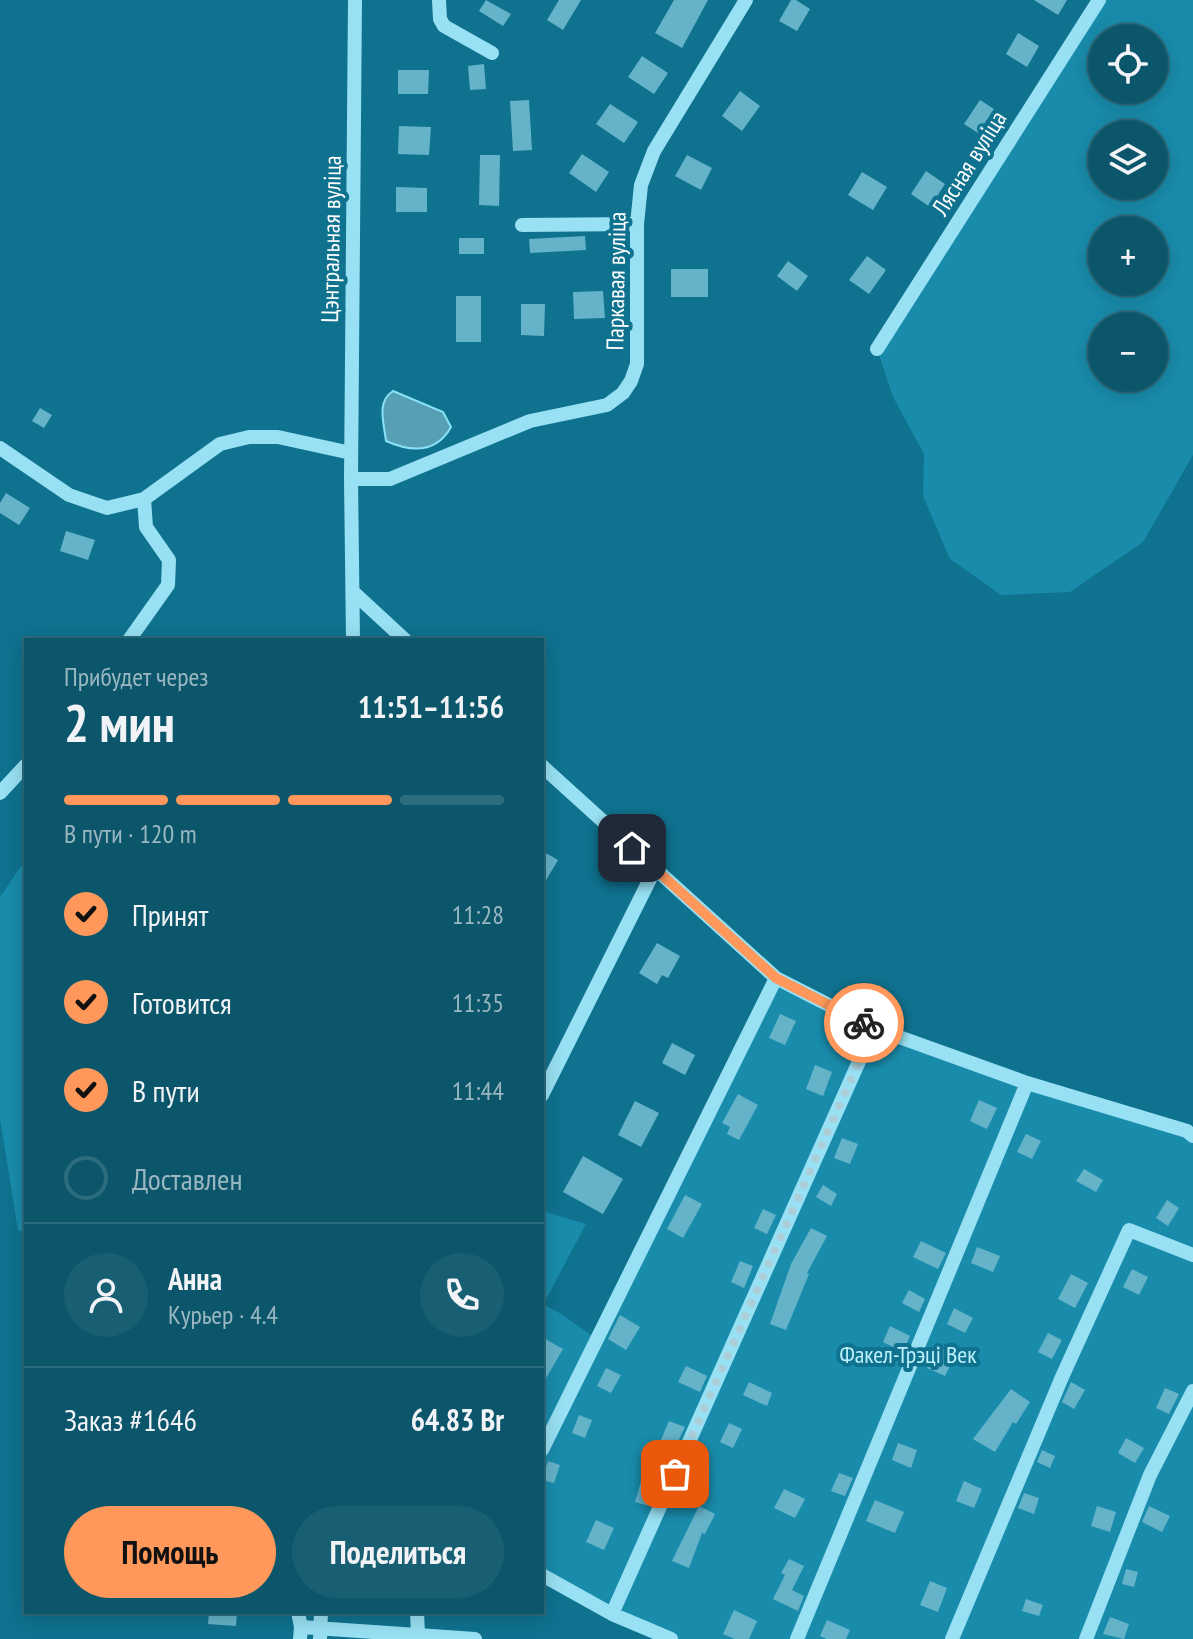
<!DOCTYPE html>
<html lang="ru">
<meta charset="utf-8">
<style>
:root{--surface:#0b566b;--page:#195f73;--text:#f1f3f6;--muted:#9ab7c1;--line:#2b6c7e;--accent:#ff985a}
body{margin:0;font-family:"PT Sans Narrow",sans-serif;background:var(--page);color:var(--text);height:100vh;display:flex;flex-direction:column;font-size:30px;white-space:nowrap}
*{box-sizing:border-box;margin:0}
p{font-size:26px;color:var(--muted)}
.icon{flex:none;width:44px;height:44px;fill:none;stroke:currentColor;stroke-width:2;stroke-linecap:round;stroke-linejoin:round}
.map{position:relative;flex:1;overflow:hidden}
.details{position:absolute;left:24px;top:638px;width:520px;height:976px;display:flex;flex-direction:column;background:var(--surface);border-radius:0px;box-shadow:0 4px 20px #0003,0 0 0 2px var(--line)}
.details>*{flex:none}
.tools{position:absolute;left:1088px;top:24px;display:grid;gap:16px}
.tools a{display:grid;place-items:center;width:80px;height:80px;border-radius:50%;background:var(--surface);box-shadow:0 4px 20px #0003,0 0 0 2px var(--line);font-size:40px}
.pin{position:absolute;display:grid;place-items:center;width:68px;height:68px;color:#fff;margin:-34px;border-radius:16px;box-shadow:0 4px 12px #0006}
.courier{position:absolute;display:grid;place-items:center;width:80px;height:80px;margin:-40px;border:6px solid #ff985a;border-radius:50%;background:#fff;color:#222;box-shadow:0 2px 10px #0007}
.overview em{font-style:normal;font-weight:800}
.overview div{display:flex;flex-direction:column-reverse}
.overview{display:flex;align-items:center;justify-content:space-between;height:136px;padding:0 40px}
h1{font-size:52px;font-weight:800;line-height:60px}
.bar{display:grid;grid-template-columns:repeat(4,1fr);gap:12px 8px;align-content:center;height:96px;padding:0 40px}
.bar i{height:10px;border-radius:6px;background:var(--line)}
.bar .active{background:var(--accent)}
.bar p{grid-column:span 4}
.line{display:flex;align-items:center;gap:20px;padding:0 40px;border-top:2px solid var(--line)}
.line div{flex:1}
.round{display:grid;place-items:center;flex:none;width:84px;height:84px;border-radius:42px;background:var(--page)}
ol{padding:0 40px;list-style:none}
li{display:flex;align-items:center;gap:24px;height:88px}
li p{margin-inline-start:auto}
li .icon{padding:8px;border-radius:50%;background:var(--accent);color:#111;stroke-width:4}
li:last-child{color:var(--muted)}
li i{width:44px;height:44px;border:4px solid var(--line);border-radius:50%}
.cta{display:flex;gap:16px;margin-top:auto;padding:16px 40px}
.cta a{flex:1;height:92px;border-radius:48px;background:var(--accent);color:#111;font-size:32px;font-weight:800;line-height:92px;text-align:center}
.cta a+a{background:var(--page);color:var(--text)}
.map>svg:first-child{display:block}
.green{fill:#198cac;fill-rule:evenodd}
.water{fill:#579fb4;stroke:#89e1f7;stroke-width:2}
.building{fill:#65b3c9}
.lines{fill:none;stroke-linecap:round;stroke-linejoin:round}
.minor{stroke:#98e0f3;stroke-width:14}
.done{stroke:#abced8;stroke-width:8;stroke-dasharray:0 14.4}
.route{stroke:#ff985a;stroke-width:10}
.labels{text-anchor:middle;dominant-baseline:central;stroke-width:8;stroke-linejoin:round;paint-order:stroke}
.street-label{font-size:24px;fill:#fff;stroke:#0f728f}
.park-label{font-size:24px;fill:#bff1fe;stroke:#0f728f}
</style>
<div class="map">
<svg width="1193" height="1639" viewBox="0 0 1193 1639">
<rect width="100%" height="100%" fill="#0f728f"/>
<!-- green -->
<path class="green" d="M1099,0h94v455l-50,87 -73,50 -69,3 -51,-36 -27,-63 1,-42 -31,-57 -16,-48zM1102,38h52v52h-52zM1102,134h52v52h-52zM1102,230h52v52h-52zM1102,326h52v52h-52z
M26,859v375l-8,-4 -18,-111v-222z
M776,978l98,50 319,108v503h-522l-129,-64v-271l16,8 39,27z
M542,1211l44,13 -41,77 -3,-1z"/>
<!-- water -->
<path class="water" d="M393,391l50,21 8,15c-15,27 -40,25 -65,14 -2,-18 -10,-39 7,-50z"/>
<!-- building -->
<path class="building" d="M486,0l25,14 -8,12 -24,-15z
M559,0h22l-18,30 -16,-10z
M674,0h34l-26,48 -27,-15z
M791,0h5l14,9 -13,22 -18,-10z
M1034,0h33l-9,15z
M1018,33l21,13 -12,21 -21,-13z
M642,56l26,17 -14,21 -26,-17z
M484,64l2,25 -16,1 -2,-24z
M398,70h31l-1,24h-30z
M740,91l20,15 -18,25 -20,-15z
M529,100l3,50 -19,1 -3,-50z
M980,100l14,9 -16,24 -14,-9z
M610,104l28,18 -14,21 -28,-19z
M399,126l32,1 -2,28 -31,-1z
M582,154l27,18 -13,20 -27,-19z
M480,155h20l-1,51 -20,-1z
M687,155l25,13 -11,22 -26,-14z
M926,171l19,13 -15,23 -19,-13z
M862,172l25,15 -14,23 -25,-15z
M396,187l31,1v24h-31z
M585,236l1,14 -56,3 -1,-14z
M459,238h25v16h-25z
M867,256l19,14 -17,24 -20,-14z
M788,261l20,15 -11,15 -20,-15z
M671,269h37v28h-37z
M603,291l2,27 -31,1 -1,-27z
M456,296h25v46h-25z
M521,304h24l-1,32 -23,-1z
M40,408l12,7 -8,13 -12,-7z
M6,493l24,15 -11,17 -19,-12v-10z
M66,531l29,9 -7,20 -28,-9z
M542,851l16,9 -16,27z
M657,943l23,13 -12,22 -6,-3 -5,9 -18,-11z
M780,1014l16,7 -11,24 -16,-7z
M672,1043l23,12 -10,20 -23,-12z
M815,1065l17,7 -9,24 -17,-7z
M738,1094l20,11 -19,35 -12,-6 3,-7 -8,-4z
M979,1100l18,8 -10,21 -17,-8z
M635,1101l24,12 -18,34 -23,-12z
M1026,1134l15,7 -9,18 -15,-7z
M842,1138l16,6 -8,20 -16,-6z
M583,1156l40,23 -20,35 -40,-22z
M1084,1169l19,11 -7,12 -20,-11z
M823,1185l14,9 -6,12 -15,-9z
M685,1195l17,9 -19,34 -16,-9z
M1167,1200l12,8 -11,18 -12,-8z
M763,1209l13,6 -9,19 -13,-6z
M811,1228l16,8 -20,37 2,1 -23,56 -16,-6 21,-60z
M921,1241l25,12 -8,16 -25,-12z
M977,1247l23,9 -7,16 -22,-9z
M740,1261l13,5 -9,22 -13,-6z
M1132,1269l16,8 -9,18 -16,-8z
M1071,1274l17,9 -13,25 -17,-9z
M909,1290l16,9 -6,13 -17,-9z
M954,1308l19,10 -8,15 -18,-9z
M620,1315l20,12 -14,23 -18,-11z
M890,1326l20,10 -7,16 -20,-10z
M1048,1333l14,7 -10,19 -14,-7z
M542,1337l21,12 -21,36z
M937,1346l19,8 -11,22 -18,-8z
M686,1366l21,10 -7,16 -22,-10z
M606,1368l15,7 -10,18 -14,-7z
M749,1382l23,11 -5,13 -24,-11z
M1071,1382l14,8 -11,19 -12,-7z
M1165,1388l14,6 -10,20 -13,-6z
M1011,1389l19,13 -14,22 -3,-2 -18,30 -22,-13z
M579,1415l13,5 -7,18 -13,-5z
M669,1421l16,6 -10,21 -15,-6z
M729,1423l13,6 -9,19 -13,-6z
M1126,1438l18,10 -9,15 -17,-10z
M898,1443l19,7 -6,18 -19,-8z
M1042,1450l13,6 -5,12 -13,-6z
M548,1461l12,4 -6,18 -12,-3z
M839,1473l14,5 -8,18 -14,-5z
M642,1478l18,5 -11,23 -14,-4z
M964,1481l18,8 -8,19 -18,-7z
M784,1489l21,10 -10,19 -21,-10z
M1024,1493l15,5 -5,16 -16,-6z
M875,1500l29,12 -9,21 -29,-12z
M699,1506l16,8 -10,20 -3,-1 -13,35 -17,-7z
M1097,1506l19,6 -6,20 -19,-6z
M1149,1506l21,10 -8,16 -20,-10z
M596,1520l18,8 -10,22 -18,-8z
M789,1559l15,7 -12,24 12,6 -6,15 -25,-12 12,-24 -4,-2z
M1126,1569l12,3 -4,15 -12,-3z
M930,1581l17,7 -9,24 -18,-7z
M1026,1599l17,6 -4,11 -17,-5z
M734,1610l23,11 -8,18h-14l-12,-5z
M209,1612h28l-1,14 -28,-2z
M1110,1617l19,7 -5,15 -21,-5z
M827,1620l23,10 -4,9h-19l-7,-3z"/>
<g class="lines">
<!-- minor -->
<path class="minor" d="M439,0l1,19 4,7 48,27
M522,225l115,-1
M877,349l222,-349
M0,448l69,47 38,13 37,-9 76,-55 29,-7h29l73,16
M351,479h39l140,-58 77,-16 16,-12 8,-12 6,-17v-140l4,-39 13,-34 92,-151
M353,592l52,48
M129,640l39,-55 1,-25 -23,-33 -2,-28
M353,640l-2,-161 4,-479
M542,766l234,212 98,50 153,55 160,48 6,5
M0,793l26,-28
M542,1095l113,-226
M542,1450l234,-472
M542,1575l70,39 59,25
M298,1612l3,15 -1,12
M417,1612l1,23
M612,1614l262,-586
M301,1627l174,12
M320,1639l1,-27
M797,1639l230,-556
M952,1639l110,-262 67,-147 64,25
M1086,1639l64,-164 43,-84"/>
</g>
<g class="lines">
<!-- done -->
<path class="done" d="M675,1474l199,-446 -10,-5"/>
<!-- route -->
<path class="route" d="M632,848l144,130 88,45"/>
</g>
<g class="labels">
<!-- street labels -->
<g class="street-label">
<text transform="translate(969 163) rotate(-58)">Лясная вуліца</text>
<text transform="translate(331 239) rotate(-89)">Цэнтральная вуліца</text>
<text transform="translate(616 281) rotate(-89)">Паркавая вуліца</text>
</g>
<!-- park labels -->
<g class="park-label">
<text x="908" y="1354">Факел-Трэці Век</text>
</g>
</g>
</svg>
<div class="tools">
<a><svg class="icon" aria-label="locate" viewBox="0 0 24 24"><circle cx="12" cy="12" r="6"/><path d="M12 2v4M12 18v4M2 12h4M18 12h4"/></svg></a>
<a><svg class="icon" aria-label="layers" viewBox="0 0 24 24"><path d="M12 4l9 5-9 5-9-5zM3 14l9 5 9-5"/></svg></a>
<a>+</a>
<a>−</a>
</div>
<div class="pin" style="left:675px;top:1474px;background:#ea580c"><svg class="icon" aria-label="bag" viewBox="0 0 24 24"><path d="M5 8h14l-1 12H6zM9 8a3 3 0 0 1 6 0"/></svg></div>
<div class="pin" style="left:632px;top:848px;background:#1f2937"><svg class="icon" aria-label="home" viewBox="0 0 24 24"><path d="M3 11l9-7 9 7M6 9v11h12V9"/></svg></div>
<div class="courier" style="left:864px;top:1023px"><svg class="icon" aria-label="bike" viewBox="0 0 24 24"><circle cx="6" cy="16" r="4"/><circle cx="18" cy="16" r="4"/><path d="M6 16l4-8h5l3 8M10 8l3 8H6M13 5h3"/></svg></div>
<section class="details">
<div class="overview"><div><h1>2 мин</h1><p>Прибудет через</p></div><em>11:51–11:56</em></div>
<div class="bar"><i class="active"></i><i class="active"></i><i class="active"></i><i></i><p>В пути · 120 m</p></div>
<ol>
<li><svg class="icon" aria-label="check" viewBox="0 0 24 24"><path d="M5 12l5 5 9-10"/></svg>Принят<p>11:28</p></li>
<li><svg class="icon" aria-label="check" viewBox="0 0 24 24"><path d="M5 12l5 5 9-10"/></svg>Готовится<p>11:35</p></li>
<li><svg class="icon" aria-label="check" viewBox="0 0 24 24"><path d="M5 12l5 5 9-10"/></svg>В пути<p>11:44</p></li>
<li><i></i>Доставлен</li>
</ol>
<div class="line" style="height:144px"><a class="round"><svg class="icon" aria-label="person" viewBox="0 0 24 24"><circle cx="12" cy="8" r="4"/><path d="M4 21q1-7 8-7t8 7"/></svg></a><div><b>Анна</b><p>Курьер · 4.4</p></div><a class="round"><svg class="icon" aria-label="phone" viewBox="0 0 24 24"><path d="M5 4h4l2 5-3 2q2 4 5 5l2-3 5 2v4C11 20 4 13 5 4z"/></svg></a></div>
<div class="line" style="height:104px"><div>Заказ #1646</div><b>64.83 Br</b></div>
<div class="cta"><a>Помощь</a><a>Поделиться</a></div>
</section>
</div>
